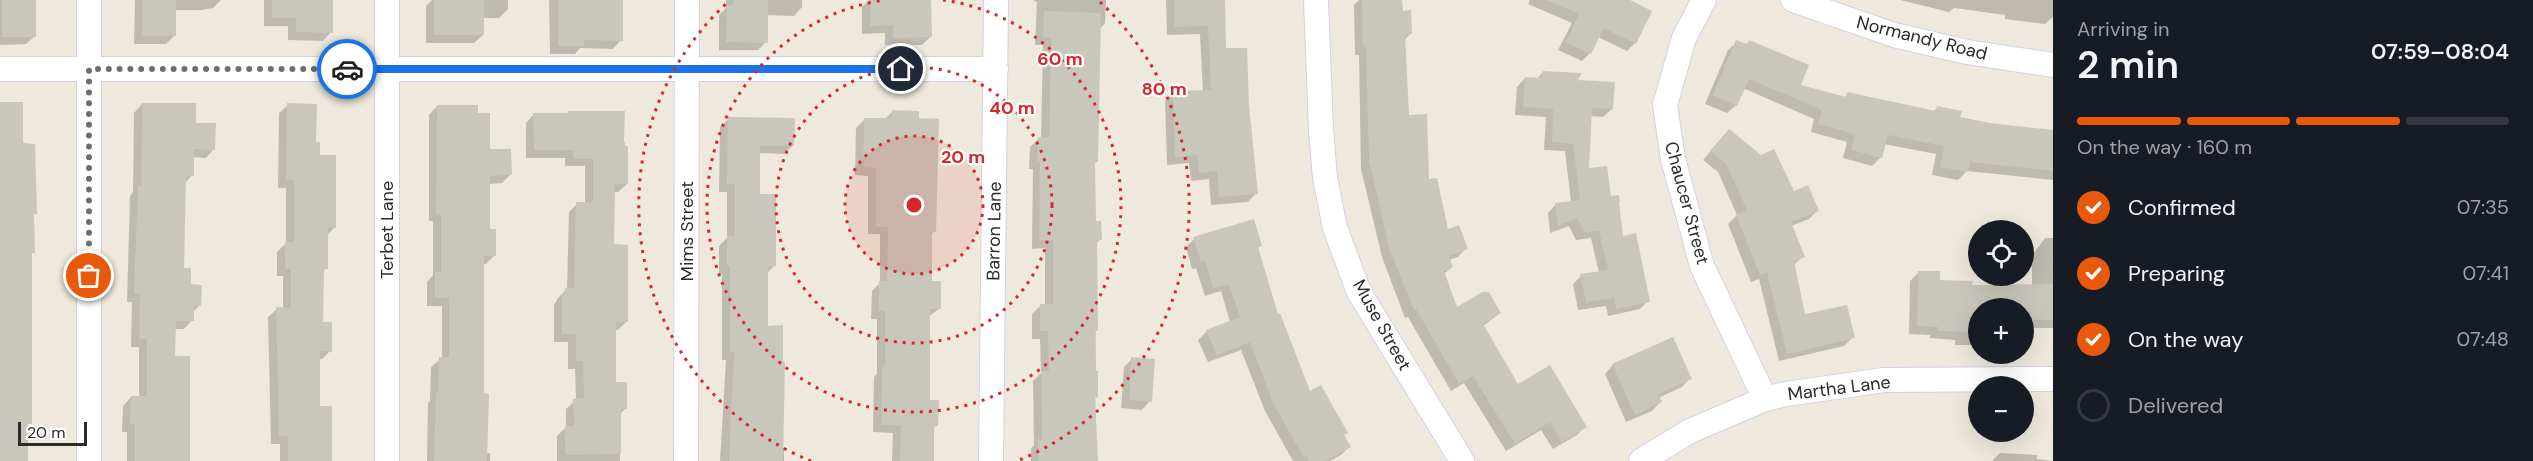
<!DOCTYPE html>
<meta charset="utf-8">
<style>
:root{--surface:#171b24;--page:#20242c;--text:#f1f3f6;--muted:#9ea1a6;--line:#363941;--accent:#ea580c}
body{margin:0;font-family:"DM Sans",sans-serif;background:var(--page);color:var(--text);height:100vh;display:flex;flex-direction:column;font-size:22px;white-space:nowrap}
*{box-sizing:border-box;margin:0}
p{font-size:20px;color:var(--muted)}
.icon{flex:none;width:33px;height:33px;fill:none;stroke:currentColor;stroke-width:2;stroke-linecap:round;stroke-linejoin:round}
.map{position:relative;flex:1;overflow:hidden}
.sheet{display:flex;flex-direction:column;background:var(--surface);width:480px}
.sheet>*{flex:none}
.tools{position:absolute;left:1968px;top:220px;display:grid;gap:12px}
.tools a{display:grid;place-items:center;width:66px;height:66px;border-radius:50%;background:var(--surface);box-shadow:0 6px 24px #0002;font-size:30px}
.scale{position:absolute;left:18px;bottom:15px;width:69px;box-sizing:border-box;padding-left:6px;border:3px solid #2b2b2b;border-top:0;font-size:16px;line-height:21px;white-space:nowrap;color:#2b2b2b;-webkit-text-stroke:4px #fff;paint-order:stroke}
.pin{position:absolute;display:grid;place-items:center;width:51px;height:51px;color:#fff;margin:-26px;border:3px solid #fff;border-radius:50%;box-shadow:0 2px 6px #0007}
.courier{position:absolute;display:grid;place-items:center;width:60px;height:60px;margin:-30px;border:4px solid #1a73e8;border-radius:50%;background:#fff;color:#222;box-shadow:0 2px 8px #0007}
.headline em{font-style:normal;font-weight:600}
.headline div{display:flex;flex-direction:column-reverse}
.headline{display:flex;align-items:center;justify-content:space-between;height:102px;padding:0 24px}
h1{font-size:39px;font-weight:600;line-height:45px}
.bar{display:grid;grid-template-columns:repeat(4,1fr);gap:9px 6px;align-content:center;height:72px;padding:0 24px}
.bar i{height:8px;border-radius:4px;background:var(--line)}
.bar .selected{background:var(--accent)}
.bar p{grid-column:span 4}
ol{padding:0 24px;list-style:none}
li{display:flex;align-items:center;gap:18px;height:66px}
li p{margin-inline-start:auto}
li .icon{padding:6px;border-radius:50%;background:var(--accent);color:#fff;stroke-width:4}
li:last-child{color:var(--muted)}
li i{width:33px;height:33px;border:3px solid var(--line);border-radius:50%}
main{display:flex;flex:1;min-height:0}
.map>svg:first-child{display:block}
.shadow{fill:#0003}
.building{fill:#c9c6bb}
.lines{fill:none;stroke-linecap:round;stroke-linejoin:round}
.minor-casing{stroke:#d1d1e5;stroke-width:26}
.minor{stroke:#fff;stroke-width:24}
.done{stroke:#6f6e69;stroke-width:6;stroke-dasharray:0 10.8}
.route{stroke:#1a73e8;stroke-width:8}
.ring{fill:none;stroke:#d62828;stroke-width:3;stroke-dasharray:3 6}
.labels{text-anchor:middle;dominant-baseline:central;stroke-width:4.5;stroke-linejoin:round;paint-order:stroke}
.street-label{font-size:18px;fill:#2b2b2b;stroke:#fff}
.centre{fill:#d62828;stroke:#fff;stroke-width:3}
.ring-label{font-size:18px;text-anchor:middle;font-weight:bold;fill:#d62828;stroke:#fff;stroke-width:4.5;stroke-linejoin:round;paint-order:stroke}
</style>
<main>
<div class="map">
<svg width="2053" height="461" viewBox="0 0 2053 461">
<rect width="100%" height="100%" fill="#eee9dc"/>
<!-- shadow -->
<path class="shadow" d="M0,0h33l2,36 -9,8 -26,1z
M135,0h86l-8,8 -11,2h-27l-1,26 -8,8h-32z
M264,0h68l-1,32 -8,9 -35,-1v-14h-24z
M432,0h76v9l-9,9h-16v17l-9,8h-48v-37z
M549,0h73l-1,40 -8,9 -33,-1 -5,6h-25z
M726,0h76v7l-8,9 -28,-1v27l-8,8h-39v-35l7,-7z
M869,0h61v37l-8,8h-37v-12l-23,1v-27z
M1033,0h73l-1,23 -5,6 -4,133 -2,3 1,58 5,16 -4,5 -1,217h-64v-12l3,-4 -1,-64 8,-8 -1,-34h-8v-25l8,-8h5v-58l-13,1 1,-80h-4l1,-22 8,-8h3l2,-94h-8l2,-43z
M1166,0h57l1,50 32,143 -8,9 -37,3 -2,-26 -18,2 -2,-18 -22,2 -2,-64 9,-8 29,-1 -3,-58 -33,1z
M1359,0h42v12l9,22 -6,6 3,76 20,65 20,50 19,17 -8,9 -9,3 3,7 -9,8 14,34 43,4 -17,13 35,61 67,39 -8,9 -24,14 -12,-19 -35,21 -42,-68 -13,8 -43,-74 -3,1 -23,-61 -21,-88 -2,-114h-4l-1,-50z
M1530,0h98l7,43 -8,8 -29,-14 -8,16 -8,8 -24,-11 14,-27 -44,-19z
M1900,0h153v17l-8,7 -40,-5v-4l-51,-7 -5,4z
M1737,42l8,3 4,-3 50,44 45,12 4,-4 85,18 4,-4 21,10 31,6 64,7v49l-86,-9 -9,9 -26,-5 4,-21 -52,-10 -3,13 -9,9 -29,-8 4,-16 -36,-10 3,-13 -71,-31 -7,17 -9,8 -22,-9 23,-54z
M1543,72l33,10 36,27 -9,8 -13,-1 -3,54 22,28 12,40 27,63 -8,8 -32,7 -2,-10 -28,4 -5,-26 8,-8 18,-3 -8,-35 -15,2 -7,-14 -19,7 -2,-20 8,-9 15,-2 -6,-51 -21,-1 2,-33 -31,-2 2,-28 8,-9 12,1z
M142,104l53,20 19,25 -8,9 -14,-1v18l-7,8 -2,86 17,36 -8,8v7l-8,9h-10v28l15,104h-62v-29h-5l1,-26 8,-9h8v-50h-8l1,-45h-5l3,-106 3,-4 1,-79z
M288,105l27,38 19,85 -7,7 -1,33 -3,4 -1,52 8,27 -8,8h-4l1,49 11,53h-50v-17h-9l-3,-127 9,-8h6v-33h-6v-24l9,-9v-55h-8l1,-75z
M437,106l40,9 11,36 22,24 -8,8 -13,1v47l5,25 -8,8h-3v131l3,58h4v8h-63l1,-58 2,-2 1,-34 11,-9v-52h-15v-24l6,-7v-54h-4v-106z
M892,112l42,119 -3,4 -1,47 9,27 -11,8v84l8,24 -3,4 -1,32h-40l1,-28 -20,-1 1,-55 3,-3v-55h-6l1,-28 8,-8v-49h-12v-58l-13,-1 1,-47 9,-9h20z
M534,114l89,27 4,43 -9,8h-4l-2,54 14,76 -8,8h-4l1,53 11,25 -6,6v47h-63v-25l9,-9v-18l10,-9 -1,-31h-7v-27h-14v-37l4,-7 9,-9 2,-77 8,-8h8v-38h-20v-8h-39v-35z
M729,119l64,26 -9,9 -25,-1 -1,43 17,69 -9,9v53l16,121h2v13h-64l6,-101h-4v-86h-3v-28l8,-8v-46h-8l1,-65z
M1721,139l96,72 -8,8 -18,7 12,30 -10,10 11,50 49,21 -9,9 -65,15 -20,-82 -8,3 -23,-58 9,-9 -19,-43 -15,-12z
M2045,238h8v90h-29v-19h-46v36h-23v-5l-25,-2v-3l-21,-1 1,-53 9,-9 19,10 33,4 61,-1v-29z
M1194,239l66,7 -3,3 20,67 32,77 40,54 -8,8 -11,6h-37l-28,-50 -24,-61 -33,12 -10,-22 9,-9 23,-9 -9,-31 -16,5 -9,-28 -4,1 -6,-22z
M1132,359l18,42 -8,9 -21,-2 3,-41z
M1613,365l77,13 -8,9 -24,11 2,4 -8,9 -26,11 -21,-48z
M2000,453l37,2v4l16,2h-61z"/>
<!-- building -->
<path class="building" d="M2,0h34v37h-34z
M142,0h34v36h-34z
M272,0h61v33l-37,-1v-14h-24z
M434,0h50v35h-50z
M558,0h65v41l-39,-1v6h-26z
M734,0h34v43l-42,-1 1,-37h6z
M870,0h61l1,37 -39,1v-13l-23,1z
M1174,0h51l1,48h21l2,57 9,89 -39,3 -2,-26 -18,2 -2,-18 -22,2 -2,-66 38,-1 -3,-64 -34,1z
M1362,0h40l1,11 8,-1 1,24 -7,1 4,80 18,-1 2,65 8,-1 11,51 11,-4 9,24 -19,7 4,11 -9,4 13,36 25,-15h7l12,21 -18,11 35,60 32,-19 37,62 -25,15 -12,-20 -35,22 -42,-68 -14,8 -43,-75 -2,1 -25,-62 -20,-88 -3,-113h-3z
M1546,0h84l22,11 -16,33 -32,-16 -13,26 -25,-12 13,-28z
M1044,11l57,2 -3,149h-3l1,59h5l1,19h-5l1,91h-3l1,40h2v27l-3,-1 3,64h-60v-22h4l-1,-68h8l-1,-40h-8v-27h13v-64l-14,1 1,-80h-3l1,-24h11l2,-99 -8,-1z
M1736,40l11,4 2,-4 60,25 -8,20 45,12 1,-5 89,19 1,-5 25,5 -2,6 30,6 63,7v41l-83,-9 -2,10 -28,-5 4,-21 -56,-11 -6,23 -31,-8 4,-16 -37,-10 4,-14 -73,-31 -12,27 -24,-11z
M1543,71l39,2 -4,7 37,2 -2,27 -21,-1 -3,60 18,-2 4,30 8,-1 1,6 -1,1 4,34 13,-3 14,69 -34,7 -2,-11 -28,4 -6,-28 28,-4 -9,-39 -15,1 -7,-14 -19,8 -3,-23 25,-3 -7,-56 -21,-2 1,-33 -30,-2 2,-30 17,1z
M0,102h23v41l12,1 2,70h-3l1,39h-3v171h-4v37h-28z
M142,103h54v20h20l-1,27 -21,-1v27h-8l-2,92h7v16l11,1 -1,21h-7v15h-18l-1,35h15v105h-55v-37h-5l1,-28h16v-57h-8l1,-45h-6l4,-108h3z
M287,103l30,1 -1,38h4v13h16v73h-8v41h-4l-1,53h9v30l-12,-1v55h12v55h-44v-25h-9l-3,-129 15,1v-39h-6v-27h9v-62h-8z
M437,105h41v8h12v36h21l1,26 -22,1v53h6v27h-12v137l5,1 -2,67h-53l2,-68h2l1,-36h10v-59h-14v-26h6v-58h-5z
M892,110l27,1v7l20,1 -3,113h-4v49h9v28h-11v91h9l-1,26h-4v35h-34l1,-36h-20l1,-58h3v-56h-6v-30h8l1,-54h-12v-59l-13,-1 1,-35v-14h27z
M568,111h57l-1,30 2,5h2v38h-13l-1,60 14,1v77h-12v60h11v27h-6v45l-56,1v-29h9l-1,-27 11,-1 -1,-37h-7v-27h-14v-39h3v-7h9l2,-86h17v-43h-20v-9h-39l-1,-37h35z
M728,117l67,1 -1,28h-34v48h16v72h-8v60l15,-1v36l2,1 -2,99h-54l5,-109h-4v-86h-3v-30h8v-52h-8z
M1729,129l32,26 13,-6 20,42 14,-6 11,26 -28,11 14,35 -11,4 11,53 42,-9 8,33 -68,16 -20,-82 -7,3 -24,-60 11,-5 -21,-46 -16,-13z
M1254,219l8,27 -4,1 20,67 2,-1 30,78 11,-6 27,48 -4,2 7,12 -25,14h-17l-3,-6 -3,1 -30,-53 -23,-61 -33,13 -11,-25 34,-13 -11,-33 -16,4 -8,-27 -4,1 -8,-25z
M1918,271h22v9l33,1 -1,4 81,-1v36h-29v-11h-46v23l-40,-1v-4l-21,-1z
M1673,337l19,42 -34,15 4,8 -27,13 -23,-51z
M1131,357l24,2 -3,43 -23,-2z"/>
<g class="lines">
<!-- minor casing -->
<g class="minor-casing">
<path id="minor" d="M89,0v461
M1316,0l5,130 4,48 10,50 24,64 103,169
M1704,0l-20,38 -19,67 8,54 29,107 63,133
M1793,0l101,35 73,17 86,13
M0,69h996
M387,461v-461
M686,461l1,-461
M991,461l5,-461
M1641,461l49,-30 75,-32 21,-5 98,-14 169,-1"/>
</g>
<!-- minor -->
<use href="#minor" class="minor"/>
</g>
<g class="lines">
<!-- done -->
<path class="done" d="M89,276v-207h258"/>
<!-- route -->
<path class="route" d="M347,69h554"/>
</g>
<!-- distance rings -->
<circle cx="914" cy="205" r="69" fill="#d62828" fill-opacity=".12"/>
<g class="ring">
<circle cx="914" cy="205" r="69"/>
<circle cx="914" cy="205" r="138"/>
<path d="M943 0A207 207 0 1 1 885 0"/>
<path d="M811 461A276 276 0 0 1 728 2M1100 2A276 276 0 0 1 1017 461"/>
</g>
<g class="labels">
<!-- street labels -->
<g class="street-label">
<text transform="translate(1922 38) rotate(14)">Normandy Road</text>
<text transform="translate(1687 203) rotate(75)">Chaucer Street</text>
<text transform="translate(387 230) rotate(-90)">Terbet Lane</text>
<text transform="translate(687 231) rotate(-90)">Mims Street</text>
<text transform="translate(994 231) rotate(-89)">Barron Lane</text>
<text transform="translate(1382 325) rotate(61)">Muse Street</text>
<text transform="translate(1839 388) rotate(-7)">Martha Lane</text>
</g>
</g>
<circle cx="914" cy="205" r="9" class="centre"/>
<g class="ring-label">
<text x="1060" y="65">60 m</text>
<text x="1164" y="95">80 m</text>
<text x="1012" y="114">40 m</text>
<text x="963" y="163">20 m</text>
</g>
</svg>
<div class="tools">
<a><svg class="icon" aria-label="locate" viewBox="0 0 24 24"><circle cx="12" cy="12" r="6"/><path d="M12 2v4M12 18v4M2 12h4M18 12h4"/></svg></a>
<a>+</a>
<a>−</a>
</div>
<div class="scale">20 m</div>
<div class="pin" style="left:89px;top:276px;background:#ea580c"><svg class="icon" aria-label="bag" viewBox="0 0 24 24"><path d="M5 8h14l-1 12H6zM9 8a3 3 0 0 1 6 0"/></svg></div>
<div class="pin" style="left:901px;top:69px;background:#1f2937"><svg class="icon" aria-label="home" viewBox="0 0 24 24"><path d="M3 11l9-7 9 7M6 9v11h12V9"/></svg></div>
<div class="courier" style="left:347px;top:69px"><svg class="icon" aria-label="car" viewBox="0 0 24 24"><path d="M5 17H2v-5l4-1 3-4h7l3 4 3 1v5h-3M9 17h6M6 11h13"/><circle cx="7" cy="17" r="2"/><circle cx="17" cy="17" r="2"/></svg></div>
</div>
<section class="sheet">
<div class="headline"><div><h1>2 min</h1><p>Arriving in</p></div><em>07:59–08:04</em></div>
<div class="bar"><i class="selected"></i><i class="selected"></i><i class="selected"></i><i></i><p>On the way · 160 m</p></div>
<ol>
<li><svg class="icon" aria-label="check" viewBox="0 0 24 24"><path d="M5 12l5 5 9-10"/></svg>Confirmed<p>07:35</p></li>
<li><svg class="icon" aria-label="check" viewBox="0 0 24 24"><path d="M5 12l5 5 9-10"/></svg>Preparing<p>07:41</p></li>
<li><svg class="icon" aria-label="check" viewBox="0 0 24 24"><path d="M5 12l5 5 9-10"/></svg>On the way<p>07:48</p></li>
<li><i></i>Delivered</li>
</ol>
</section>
</main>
